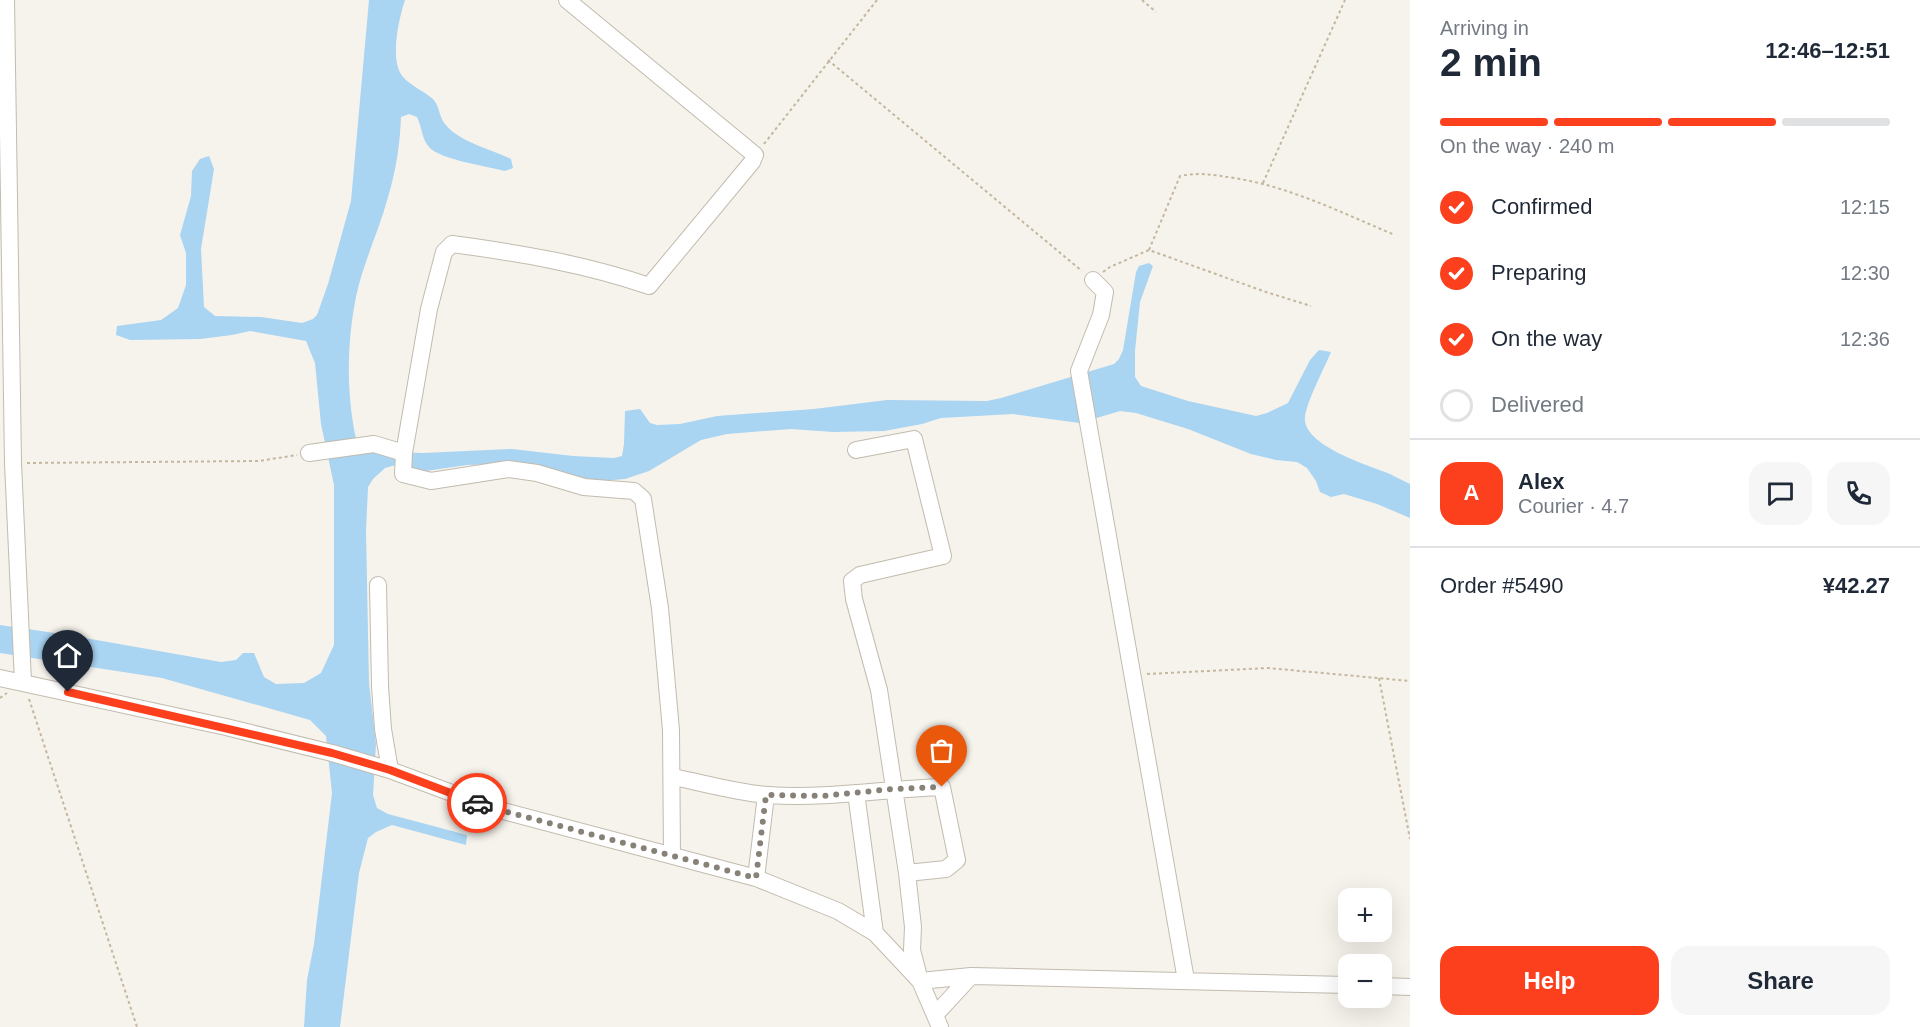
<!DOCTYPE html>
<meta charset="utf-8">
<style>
:root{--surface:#fff;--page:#f6f6f7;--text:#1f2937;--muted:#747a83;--line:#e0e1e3;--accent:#fc3f1d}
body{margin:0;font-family:Helvetica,sans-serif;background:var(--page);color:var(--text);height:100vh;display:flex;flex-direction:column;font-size:22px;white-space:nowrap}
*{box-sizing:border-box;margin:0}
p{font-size:20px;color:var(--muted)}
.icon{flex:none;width:33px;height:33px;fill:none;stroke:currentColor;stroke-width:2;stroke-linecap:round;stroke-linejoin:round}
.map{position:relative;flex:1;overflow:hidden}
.details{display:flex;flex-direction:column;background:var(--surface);width:510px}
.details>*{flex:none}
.fabs{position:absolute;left:1338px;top:888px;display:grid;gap:12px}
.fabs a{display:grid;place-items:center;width:54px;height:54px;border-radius:12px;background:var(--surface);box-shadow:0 6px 24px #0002;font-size:30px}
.pin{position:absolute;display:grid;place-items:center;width:51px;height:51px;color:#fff;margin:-62px -26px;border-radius:50% 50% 50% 0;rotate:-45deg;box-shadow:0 0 6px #0007}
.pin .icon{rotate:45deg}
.courier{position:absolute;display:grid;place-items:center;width:60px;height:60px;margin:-30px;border:4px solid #fc3f1d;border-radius:50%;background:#fff;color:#222;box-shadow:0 2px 8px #0007}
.overview em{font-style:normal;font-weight:700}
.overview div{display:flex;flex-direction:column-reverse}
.overview{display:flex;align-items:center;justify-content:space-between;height:102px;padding:0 30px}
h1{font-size:39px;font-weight:700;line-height:45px}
.bar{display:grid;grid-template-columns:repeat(4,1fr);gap:9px 6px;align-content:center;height:72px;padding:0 30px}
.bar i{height:8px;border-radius:4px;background:var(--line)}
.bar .active{background:var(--accent)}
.bar p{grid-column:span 4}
.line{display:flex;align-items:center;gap:15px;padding:0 30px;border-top:2px solid var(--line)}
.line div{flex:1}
.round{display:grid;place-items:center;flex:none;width:63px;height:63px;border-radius:18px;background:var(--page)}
ol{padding:0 30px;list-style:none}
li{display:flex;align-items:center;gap:18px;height:66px}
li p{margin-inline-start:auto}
li .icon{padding:6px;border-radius:50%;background:var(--accent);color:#fff;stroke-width:4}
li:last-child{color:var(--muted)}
li i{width:33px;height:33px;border:3px solid var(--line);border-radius:50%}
.button{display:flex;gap:12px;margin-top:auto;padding:12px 30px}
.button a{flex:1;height:69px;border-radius:18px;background:var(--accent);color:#fff;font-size:24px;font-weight:700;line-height:69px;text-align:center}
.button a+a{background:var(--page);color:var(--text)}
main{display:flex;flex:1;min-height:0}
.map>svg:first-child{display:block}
.water{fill:#a9d4f2}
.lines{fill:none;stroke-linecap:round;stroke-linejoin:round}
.minor-casing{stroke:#c2bbae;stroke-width:18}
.path{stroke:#c4b79f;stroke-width:2;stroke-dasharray:3 3;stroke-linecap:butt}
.minor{stroke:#fff;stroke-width:16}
.done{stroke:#878178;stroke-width:6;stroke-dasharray:0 10.8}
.route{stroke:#fc3f1d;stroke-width:8}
</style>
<main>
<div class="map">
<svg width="1410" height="1027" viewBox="0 0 1410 1027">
<rect width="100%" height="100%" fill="#f6f3ec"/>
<!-- water -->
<path class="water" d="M369,0h36c-6,18 -16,61 -2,77 8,9 21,14 30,22 7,8 6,18 12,25 14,18 46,25 66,35l2,9 -8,3c-16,-4 -65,-12 -75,-23 -8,-7 -8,-21 -13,-31l-8,-3 -8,3c-1,27 -5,54 -13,80 -9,34 -25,66 -32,100 -10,49 -10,106 3,154l64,2 89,-4 61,7 41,2 8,-2 2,-12 1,-33 15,-2 10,14 7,2 23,-1 37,-8 97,-7 73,-9 100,1 14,-3 113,-34 5,-5 4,-9 13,-78 3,-6 10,-3 4,3 -13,36 -5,49v26l6,9 47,15 68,15 11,-3 21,-10 22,-43 9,-10 12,2c-6,15 -28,56 -26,69 3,25 59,43 80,51 8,3 16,8 25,12v34l-33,-14 -33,-10 -13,3 -11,-5 -4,-11 -9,-13 -10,-6 -21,-2 -25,-6 -63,-25 -52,-16 -16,-2 -40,12 -67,-9 -72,4 -19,6 -38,7 -51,1 -42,-3 -64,5 -26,6 -52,31 -24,8 -25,2 -101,-17 -32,1 -48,7 -23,-7 -11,3 -12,11 -5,8 -2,44 3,152 7,61 -3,51 4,13 11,6 79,21 -1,10 -74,-20 -16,7 -8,6 -9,35 -19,154h-36l3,-47 7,-36 18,-151 -6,-57 -16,-16 -148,-42 -162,-25v-28l68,10 153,27 15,-2 7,-7h11l10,24 12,7 28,-1 17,-10 13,-28v-160l-13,-61 -6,-61 -9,-22 -56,-10 -18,4 -32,4 -70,1 -14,-5 1,-9 44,-6 17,-12 8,-23v-32l-6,-18 11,-39 1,-25 8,-12 9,-3 5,13 -13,80 3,58 11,9 46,1 41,6 11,-4 4,-4 11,-31 23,-83z"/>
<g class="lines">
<!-- minor casing -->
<g class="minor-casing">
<path id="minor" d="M6,0l7,463 10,219
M567,0l188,155 -3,7 -103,124c-64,-22 -130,-33 -197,-42l-8,8 -15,57 -25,144 -1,21 28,7 77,-12 29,4 47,14 50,4 9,8 17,109 11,122 1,125
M1093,280l12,12 -4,23 -22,56 107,609
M856,450l58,-11 29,117 -83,19 -8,6 2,18 25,91 28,183 6,54 -1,23 8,31 20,46
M309,453l65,-9 30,9
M378,585l2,101 3,43 7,41
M0,678l226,49 106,26 58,17 102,38 264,70 82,33 37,22 45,48
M673,777c30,6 65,16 95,18 58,4 116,-6 174,-8l15,73 -11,9 -39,4
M856,793l19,140
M756,878l10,-83
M920,981l51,-5 377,9
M1382,986l28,1
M935,1015l36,-39"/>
</g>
<!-- path -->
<path class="path" d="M1142,0l14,12
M828,60l254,211
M764,144l113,-144
M1263,183l82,-183
M1149,250l31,-74c21,-4 34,-1 54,2 57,9 108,35 161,57
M1103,272l7,-5 39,-17 117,42 45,14
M27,463l232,-2 38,-6
M1147,674l121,-6 142,13
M1379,678l31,161
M0,698l7,-5
M29,699l108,328"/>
<!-- minor -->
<use href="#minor" class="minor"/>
</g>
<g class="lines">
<!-- done -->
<path class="done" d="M477,803l15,5 264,70 10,-83 56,1 71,-7 49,-2"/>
<!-- route -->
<path class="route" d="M68,692l264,61 58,17 87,33"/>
</g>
</svg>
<div class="fabs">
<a>+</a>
<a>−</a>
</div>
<div class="pin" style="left:942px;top:787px;background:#ea580c"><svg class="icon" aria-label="bag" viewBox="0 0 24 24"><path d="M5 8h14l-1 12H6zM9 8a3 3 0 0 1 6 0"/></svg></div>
<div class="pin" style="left:68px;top:692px;background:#1f2937"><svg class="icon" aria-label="home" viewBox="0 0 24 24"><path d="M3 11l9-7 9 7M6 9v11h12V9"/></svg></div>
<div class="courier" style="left:477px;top:803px"><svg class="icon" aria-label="car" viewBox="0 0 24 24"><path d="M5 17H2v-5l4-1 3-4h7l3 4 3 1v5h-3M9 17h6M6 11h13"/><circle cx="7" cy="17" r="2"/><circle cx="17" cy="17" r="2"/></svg></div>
</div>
<section class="details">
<div class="overview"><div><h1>2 min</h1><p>Arriving in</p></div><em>12:46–12:51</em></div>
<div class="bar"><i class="active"></i><i class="active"></i><i class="active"></i><i></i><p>On the way · 240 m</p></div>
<ol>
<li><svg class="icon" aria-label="check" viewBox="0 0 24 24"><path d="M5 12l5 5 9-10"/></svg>Confirmed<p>12:15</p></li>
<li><svg class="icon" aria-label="check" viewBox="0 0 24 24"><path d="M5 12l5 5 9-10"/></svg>Preparing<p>12:30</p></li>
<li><svg class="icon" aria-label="check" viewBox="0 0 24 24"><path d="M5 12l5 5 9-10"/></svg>On the way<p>12:36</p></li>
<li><i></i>Delivered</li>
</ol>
<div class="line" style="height:108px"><b class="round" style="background:var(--accent);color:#fff">A</b><div><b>Alex</b><p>Courier · 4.7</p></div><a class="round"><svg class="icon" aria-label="chat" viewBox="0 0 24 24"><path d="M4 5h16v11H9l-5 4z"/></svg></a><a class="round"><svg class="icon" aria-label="phone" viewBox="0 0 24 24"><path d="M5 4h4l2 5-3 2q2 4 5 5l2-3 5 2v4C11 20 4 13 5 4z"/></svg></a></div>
<div class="line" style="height:78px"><div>Order #5490</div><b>¥42.27</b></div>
<div class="button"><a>Help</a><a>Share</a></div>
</section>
</main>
